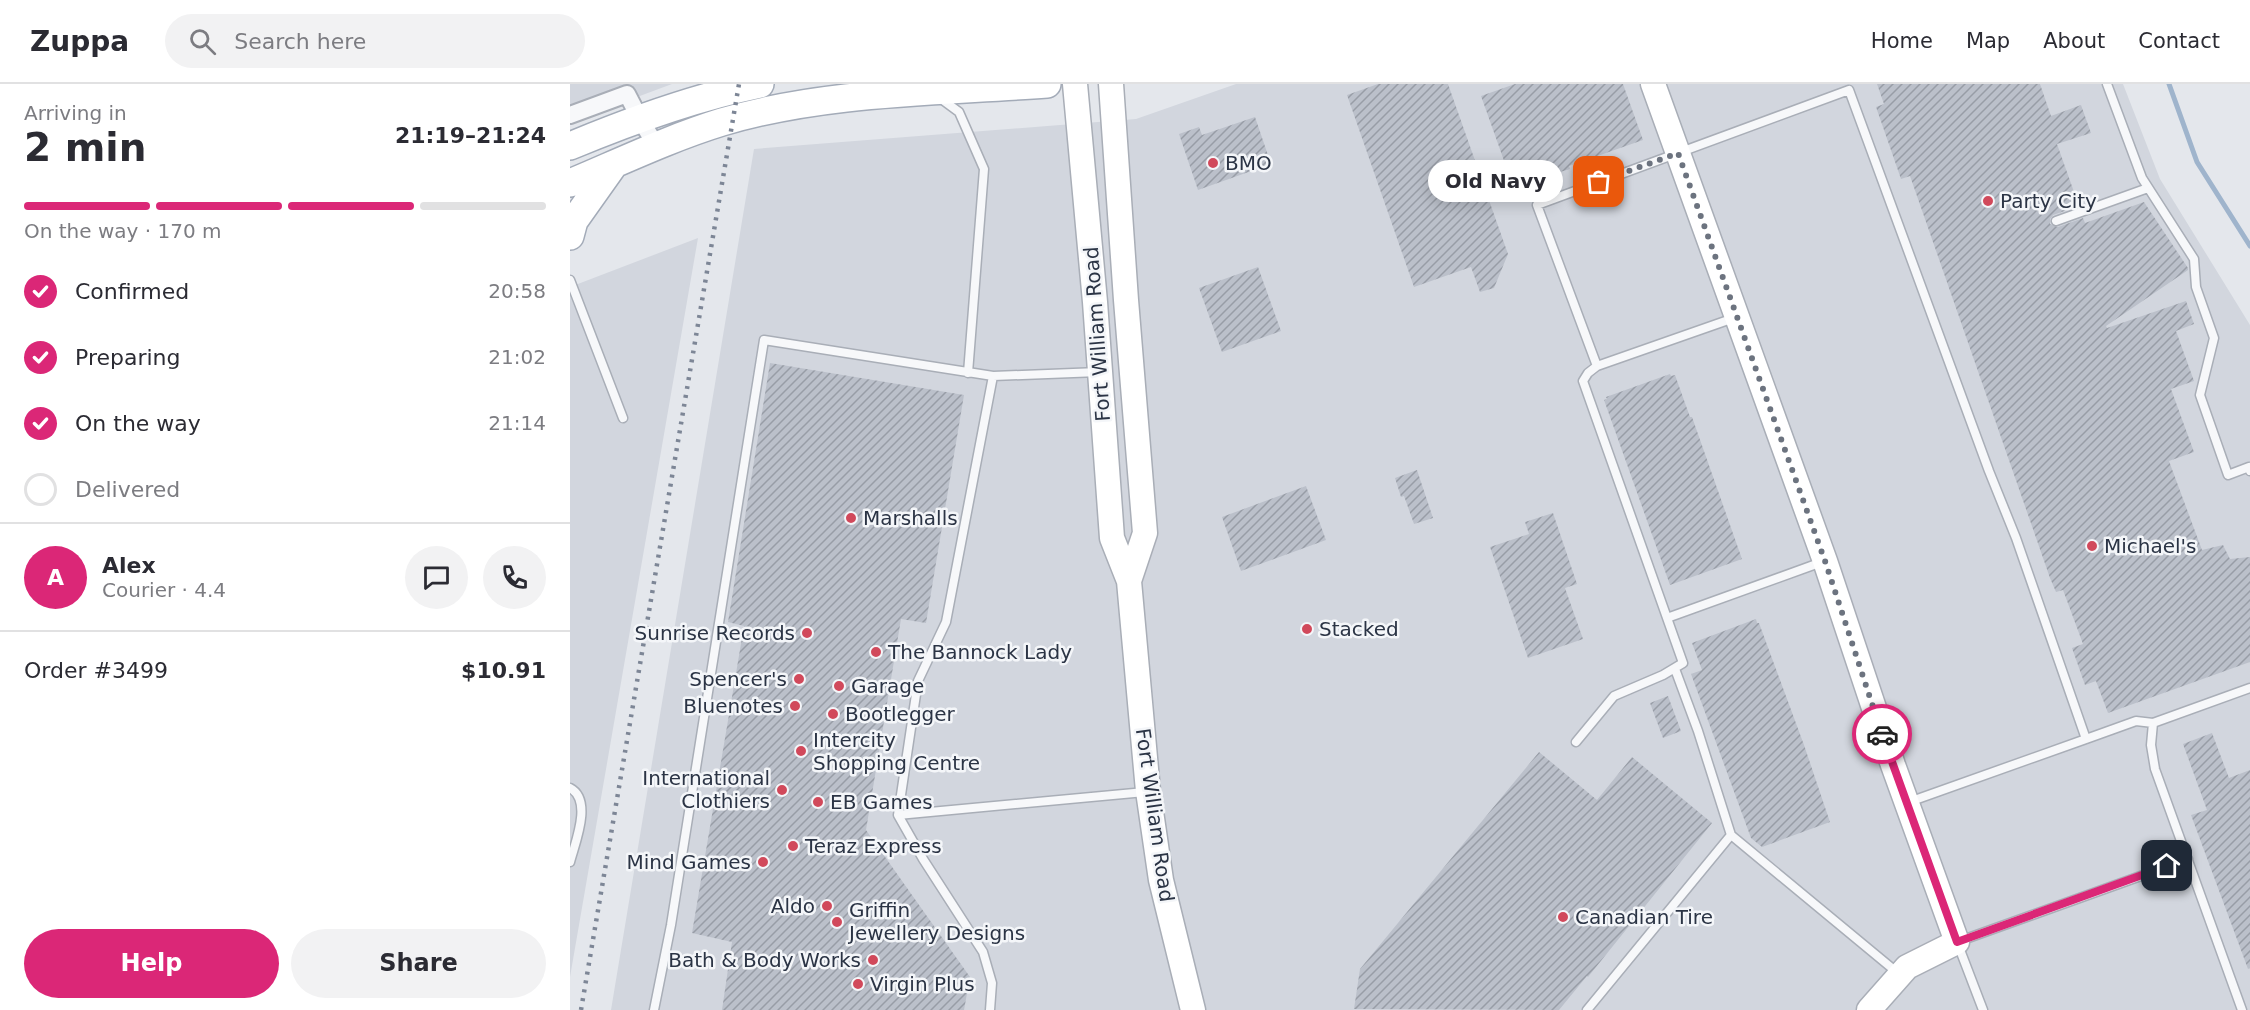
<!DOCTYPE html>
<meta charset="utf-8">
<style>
:root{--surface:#fff;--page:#f2f2f3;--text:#2b2b33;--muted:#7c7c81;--line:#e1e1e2;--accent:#db2777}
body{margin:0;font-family:"DejaVu Sans",sans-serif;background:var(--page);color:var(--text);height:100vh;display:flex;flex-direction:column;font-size:22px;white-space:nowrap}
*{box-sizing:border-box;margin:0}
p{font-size:20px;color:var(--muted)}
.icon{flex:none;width:33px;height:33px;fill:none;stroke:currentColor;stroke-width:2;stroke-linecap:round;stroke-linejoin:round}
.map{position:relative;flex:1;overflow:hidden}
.panel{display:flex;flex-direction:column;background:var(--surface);width:570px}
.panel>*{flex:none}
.pin{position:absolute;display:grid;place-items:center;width:51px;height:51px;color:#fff;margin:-26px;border-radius:12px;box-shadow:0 3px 9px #0006}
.courier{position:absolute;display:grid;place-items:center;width:60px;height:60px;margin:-30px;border:4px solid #db2777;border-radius:50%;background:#fff;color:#222;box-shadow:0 2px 8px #0007}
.bubble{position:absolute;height:42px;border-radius:21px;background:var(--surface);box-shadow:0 3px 15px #0003;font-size:20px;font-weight:600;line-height:42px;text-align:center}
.overview em{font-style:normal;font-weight:600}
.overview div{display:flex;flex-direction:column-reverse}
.overview{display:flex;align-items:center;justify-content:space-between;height:102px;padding:0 24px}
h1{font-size:39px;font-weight:600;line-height:45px}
.bar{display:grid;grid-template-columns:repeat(4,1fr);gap:9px 6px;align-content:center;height:72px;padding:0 24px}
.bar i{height:8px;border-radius:4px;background:var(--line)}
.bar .selected{background:var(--accent)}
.bar p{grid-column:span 4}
.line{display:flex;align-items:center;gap:15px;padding:0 24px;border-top:2px solid var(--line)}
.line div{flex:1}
.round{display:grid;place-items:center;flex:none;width:63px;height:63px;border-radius:32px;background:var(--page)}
ol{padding:0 24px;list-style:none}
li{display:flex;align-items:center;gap:18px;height:66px}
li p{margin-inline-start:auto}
li .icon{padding:6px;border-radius:50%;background:var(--accent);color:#fff;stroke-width:4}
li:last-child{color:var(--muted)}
li i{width:33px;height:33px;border:3px solid var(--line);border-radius:50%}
.primary-button{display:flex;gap:12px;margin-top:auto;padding:12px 24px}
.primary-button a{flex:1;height:69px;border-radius:36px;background:var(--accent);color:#fff;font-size:24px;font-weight:600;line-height:69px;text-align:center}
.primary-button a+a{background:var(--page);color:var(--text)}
header{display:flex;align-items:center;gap:36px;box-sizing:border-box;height:84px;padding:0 30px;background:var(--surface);border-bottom:2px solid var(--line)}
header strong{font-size:28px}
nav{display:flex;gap:33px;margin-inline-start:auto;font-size:21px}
.search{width:420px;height:54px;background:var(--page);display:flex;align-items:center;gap:15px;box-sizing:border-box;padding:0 21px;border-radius:33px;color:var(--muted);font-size:22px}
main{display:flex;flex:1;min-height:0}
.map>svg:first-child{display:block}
.built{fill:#d2d6de}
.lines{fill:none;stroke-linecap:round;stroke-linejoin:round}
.stream{stroke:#9fb4cc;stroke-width:5}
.building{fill:url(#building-hatch)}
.lane-casing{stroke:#a9aeb7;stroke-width:11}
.street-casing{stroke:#a9aeb7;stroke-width:20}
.secondary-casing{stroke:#a9aeb7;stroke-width:27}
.primary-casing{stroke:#a3abb8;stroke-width:30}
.lane{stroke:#f7f8fa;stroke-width:8}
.street{stroke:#f7f8fa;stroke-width:16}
.secondary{stroke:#fff;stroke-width:24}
.primary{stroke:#fff;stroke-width:27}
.rail{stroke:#7d8696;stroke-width:4.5;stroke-dasharray:3 6;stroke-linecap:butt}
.done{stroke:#6c737f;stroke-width:6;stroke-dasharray:0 10.8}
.route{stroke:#db2777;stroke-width:8}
.poi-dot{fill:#d1495b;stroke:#f4f6f9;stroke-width:2}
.labels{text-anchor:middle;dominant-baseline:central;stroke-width:5;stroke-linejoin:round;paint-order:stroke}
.poi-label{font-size:20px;fill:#2b3445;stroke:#f4f6f9;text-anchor:start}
.street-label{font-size:20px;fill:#2b3445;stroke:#f4f6f9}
</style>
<header>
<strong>Zuppa</strong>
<div class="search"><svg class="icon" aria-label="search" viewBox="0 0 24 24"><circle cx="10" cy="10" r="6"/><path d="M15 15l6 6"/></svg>Search here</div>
<nav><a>Home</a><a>Map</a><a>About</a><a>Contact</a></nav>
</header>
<main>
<section class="panel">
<div class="overview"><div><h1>2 min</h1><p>Arriving in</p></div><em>21:19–21:24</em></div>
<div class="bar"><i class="selected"></i><i class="selected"></i><i class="selected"></i><i></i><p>On the way · 170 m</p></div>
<ol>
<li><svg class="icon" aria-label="check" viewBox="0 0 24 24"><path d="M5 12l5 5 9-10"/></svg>Confirmed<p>20:58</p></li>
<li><svg class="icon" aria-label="check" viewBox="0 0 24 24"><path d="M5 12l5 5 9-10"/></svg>Preparing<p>21:02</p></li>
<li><svg class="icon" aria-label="check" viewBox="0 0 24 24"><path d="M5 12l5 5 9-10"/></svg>On the way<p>21:14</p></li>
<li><i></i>Delivered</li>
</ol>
<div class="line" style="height:108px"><b class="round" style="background:var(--accent);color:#fff">A</b><div><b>Alex</b><p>Courier · 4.4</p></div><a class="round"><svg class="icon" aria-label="chat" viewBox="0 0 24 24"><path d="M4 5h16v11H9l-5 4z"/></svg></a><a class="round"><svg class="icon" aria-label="phone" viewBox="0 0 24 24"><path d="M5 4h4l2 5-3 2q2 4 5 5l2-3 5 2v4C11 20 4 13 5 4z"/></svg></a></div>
<div class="line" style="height:78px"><div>Order #3499</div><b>$10.91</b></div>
<div class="primary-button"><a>Help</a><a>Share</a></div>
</section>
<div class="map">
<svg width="1680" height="926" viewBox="0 0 1680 926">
<defs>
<pattern id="building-hatch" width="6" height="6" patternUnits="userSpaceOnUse" patternTransform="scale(1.5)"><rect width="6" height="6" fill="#bbc0ca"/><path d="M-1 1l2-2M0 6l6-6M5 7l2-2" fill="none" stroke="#989da6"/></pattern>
</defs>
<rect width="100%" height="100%" fill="#e4e7ec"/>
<!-- built -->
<path class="built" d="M0,0h102l-102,38z
M666,0h887l37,95 90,146v685h-1639l143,-861 382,-30z
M128,154l-128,739v-690z"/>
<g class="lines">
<!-- stream -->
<path class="stream" d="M1599,0l28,78 53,84"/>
</g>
<!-- building -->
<path class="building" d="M808,0h70l60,170 -14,34 -14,4 -9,-25 -57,20 -67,-192z
M945,0h108l20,56 -74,26 1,3 -10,3 2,7 -32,12 -3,-7 -10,3 -1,-2 -3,1 -32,-90z
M1307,0h163l11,32 30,-11 10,28 -34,11 22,62 -26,9 -3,4v5l8,3 25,-9 2,5 59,-21 44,66v2l-82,56 1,2 79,-27 8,23 -18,7 18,50 -23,8 23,63 -25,9 33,89 21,-5 7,14 20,-2v105l-142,51 -12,-32 -11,4 -13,-37 11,-4 -20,-54 -7,2 -6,-14 -140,-402 -9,3 -25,-72 8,-3z
M685,33l16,47 -73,26 -19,-56 20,-7 3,8z
M688,183l23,64 -59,21 -23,-64z
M200,279l194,32 -38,228 -25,-4 -35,211 104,147 -6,33h-242l10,-68 -40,-9 52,-307 -16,-4z
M1100,290l1,2 4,-1 15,42h2l50,142 -72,26 -66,-185 3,-1 -1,-2z
M847,386l16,48 -19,6 -10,-28 -3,1 -6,-19z
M736,402l20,54 -85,31 -19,-54z
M983,429l24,71 -12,4 18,51 -55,19 -38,-111 39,-13 -4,-12z
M1186,535l1,4h2l45,122 26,77 -68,25 -11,-9 -60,-164 11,-4 -10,-27z
M1098,612l13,35 -18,7 -13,-35z
M1642,649l17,45 21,-8v198l-2,1 -57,-154 16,-5 -24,-66z
M969,668l58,48 35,-43 80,66 -124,154 -1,-1 -28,34 -205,-1 6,-40z"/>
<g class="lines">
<!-- lane casing -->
<g class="lane-casing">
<path id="lane" d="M1537,0l35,94 52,81 2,28 18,51 -14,57 28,80 21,-8 1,4
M370,14l19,14 25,57 -16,204
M1486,137l92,-33
M0,196l53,138
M1027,282l-60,-161 312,-115 140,381 27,67 70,201 -177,63
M1097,534l155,-56
M1105,585l23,62 33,104
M1516,655l50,-18 17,2
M1006,658l38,-46 49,-21 20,-12 -100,-282 5,-8 9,-7 137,-48
M0,704c23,12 5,55 0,74
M328,731l247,-23
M84,926l17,-85 93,-585 229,36 106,-4
M420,926l2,-27 -9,-31 -60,-93 -25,-44 20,-134 28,-59 47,-246
M1017,926l144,-175 168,139
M1413,926l-26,-68 231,-83
M1672,926l-87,-241 -4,-24 2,-22 97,-35"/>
</g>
<!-- street casing -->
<g class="street-casing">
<path id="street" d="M0,31l57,-21 13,25 17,28"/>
</g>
<!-- secondary casing -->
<g class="secondary-casing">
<path id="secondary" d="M505,0l20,218 17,236 17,43 19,210 13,89 32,130
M541,0l15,216 19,233 -16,48
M1083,0l172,477 68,204 64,177 -50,25 -38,43"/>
</g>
<!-- primary casing -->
<g class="primary-casing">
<path id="primary" d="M0,62c60,-25 127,-49 190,-62
M0,99c50,-21 100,-45 152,-61 103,-31 218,-30 325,-38
M0,152l4,-15 39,-55"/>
</g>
<!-- lane -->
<use href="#lane" class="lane"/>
<!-- street -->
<use href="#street" class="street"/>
<!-- secondary -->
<use href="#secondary" class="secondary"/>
<!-- primary -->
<use href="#primary" class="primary"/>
<!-- rail -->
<path class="rail" d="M11,926l158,-926"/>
</g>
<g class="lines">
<!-- done -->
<path class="done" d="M1029,98l79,-29 147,408 57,173"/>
<!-- route -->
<path class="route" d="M1312,650l75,208 210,-76"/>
</g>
<!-- markers -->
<g class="poi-dot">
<circle cx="643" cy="79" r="6"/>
<circle cx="1418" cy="117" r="6"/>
<circle cx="281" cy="434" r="6"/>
<circle cx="1522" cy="462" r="6"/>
<circle cx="737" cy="545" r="6"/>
<circle cx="237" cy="549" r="6"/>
<circle cx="306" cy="568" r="6"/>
<circle cx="229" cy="595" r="6"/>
<circle cx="269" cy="602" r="6"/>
<circle cx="225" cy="622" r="6"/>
<circle cx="263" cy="630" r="6"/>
<circle cx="231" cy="667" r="6"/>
<circle cx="212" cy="706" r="6"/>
<circle cx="248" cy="718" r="6"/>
<circle cx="223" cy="762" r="6"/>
<circle cx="193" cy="778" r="6"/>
<circle cx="257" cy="822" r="6"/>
<circle cx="993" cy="833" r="6"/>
<circle cx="267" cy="838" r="6"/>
<circle cx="303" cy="876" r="6"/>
<circle cx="288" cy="900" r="6"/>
</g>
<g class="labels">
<!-- poi labels -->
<g class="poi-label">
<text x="655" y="79">BMO</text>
<text x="1430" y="117">Party City</text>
<text x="293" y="434">Marshalls</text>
<text x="1534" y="462">Michael's</text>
<text x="749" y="545">Stacked</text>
<text x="225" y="549" text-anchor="end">Sunrise Records</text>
<text x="318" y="568">The Bannock Lady</text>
<text x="217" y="595" text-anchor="end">Spencer's</text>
<text x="281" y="602">Garage</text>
<text x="213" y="622" text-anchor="end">Bluenotes</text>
<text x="275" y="630">Bootlegger</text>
<text x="243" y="656">Intercity<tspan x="243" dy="23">Shopping Centre</tspan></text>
<text x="200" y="694" text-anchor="end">International<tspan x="200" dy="23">Clothiers</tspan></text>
<text x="260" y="718">EB Games</text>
<text x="235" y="762">Teraz Express</text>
<text x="181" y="778" text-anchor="end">Mind Games</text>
<text x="245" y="822" text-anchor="end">Aldo</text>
<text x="279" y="826">Griffin<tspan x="279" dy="23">Jewellery Designs</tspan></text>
<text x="1005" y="833">Canadian Tire</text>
<text x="291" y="876" text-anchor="end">Bath &amp; Body Works</text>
<text x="300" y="900">Virgin Plus</text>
</g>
<!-- street labels -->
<g class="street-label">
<text transform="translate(527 250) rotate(-94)">Fort William Road</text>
<text transform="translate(585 731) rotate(82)">Fort William Road</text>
</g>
</g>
</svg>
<div class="pin" style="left:1029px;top:98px;background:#ea580c"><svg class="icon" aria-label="bag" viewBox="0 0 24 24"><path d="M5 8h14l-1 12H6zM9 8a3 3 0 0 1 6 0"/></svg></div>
<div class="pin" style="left:1597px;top:782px;background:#1f2937"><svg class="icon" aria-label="home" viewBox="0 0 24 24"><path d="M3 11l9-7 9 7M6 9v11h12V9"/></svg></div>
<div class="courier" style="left:1312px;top:650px"><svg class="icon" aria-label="car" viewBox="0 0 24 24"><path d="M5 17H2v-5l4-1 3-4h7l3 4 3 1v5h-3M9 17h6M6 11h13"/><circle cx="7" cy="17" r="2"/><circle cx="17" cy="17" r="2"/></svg></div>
<div class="bubble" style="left:858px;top:76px;width:135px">Old Navy</div>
</div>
</main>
